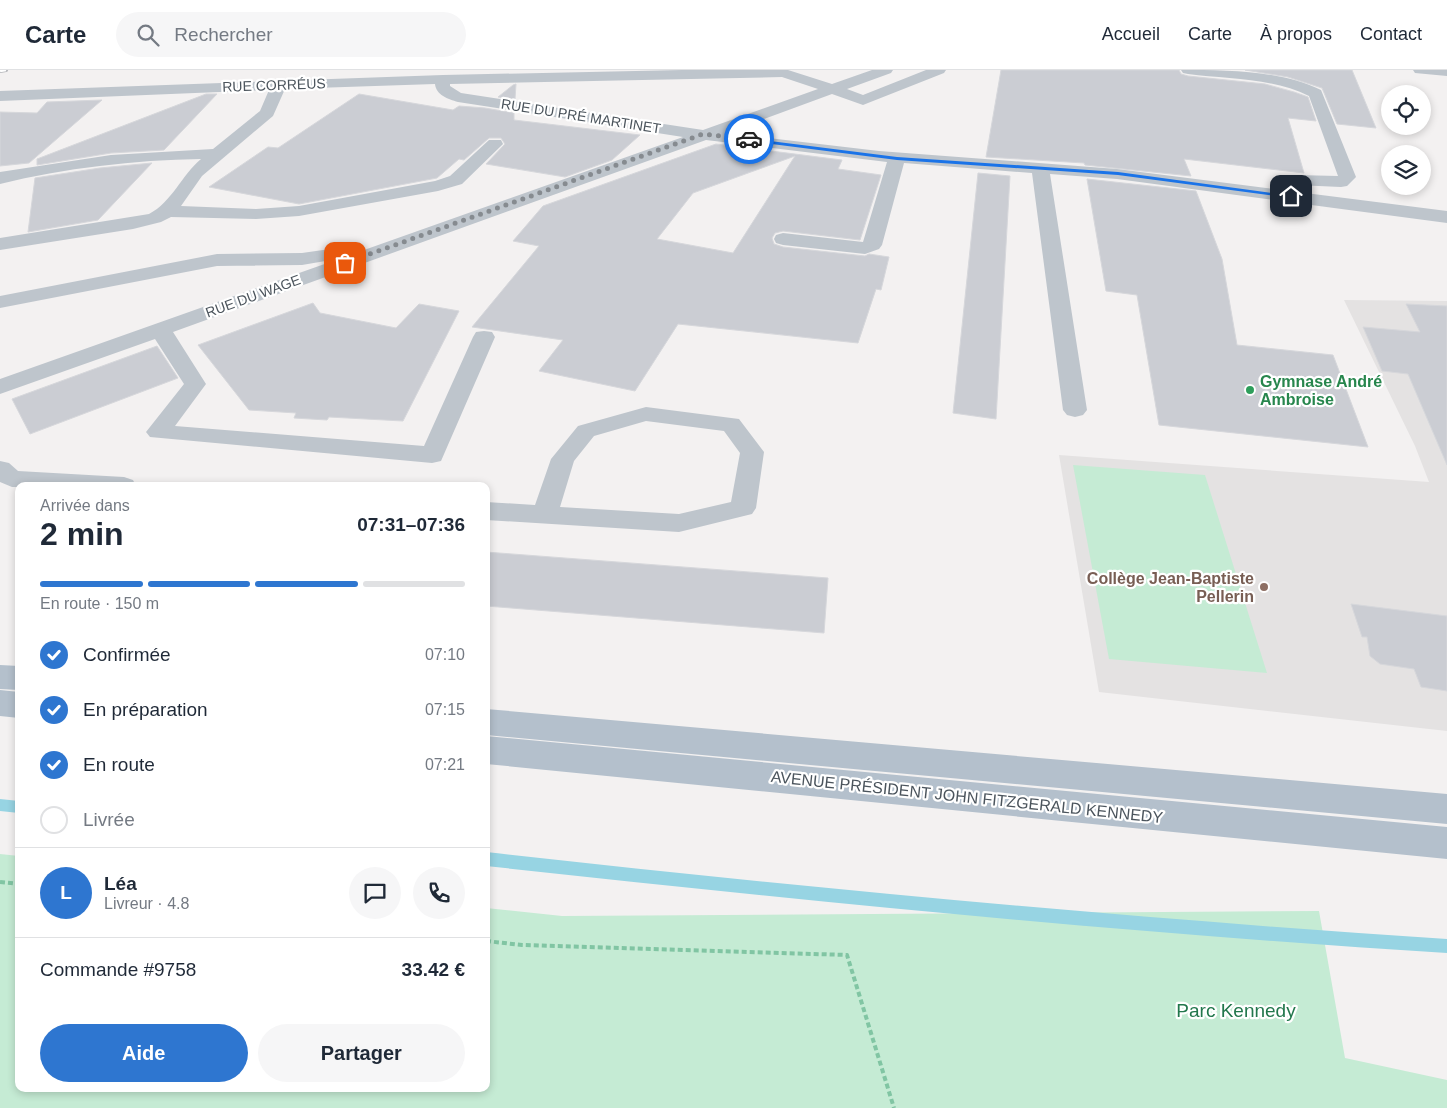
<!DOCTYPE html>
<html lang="fr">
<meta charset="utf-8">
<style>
:root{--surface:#fff;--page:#f6f6f7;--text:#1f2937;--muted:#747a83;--line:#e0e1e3;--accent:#2e76d0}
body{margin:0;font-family:Arial,sans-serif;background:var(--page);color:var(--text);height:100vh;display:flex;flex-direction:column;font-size:19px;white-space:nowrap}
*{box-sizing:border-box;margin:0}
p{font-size:16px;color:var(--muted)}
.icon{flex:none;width:28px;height:28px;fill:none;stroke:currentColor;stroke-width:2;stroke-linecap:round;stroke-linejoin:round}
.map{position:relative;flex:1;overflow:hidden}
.drawer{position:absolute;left:15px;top:412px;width:475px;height:610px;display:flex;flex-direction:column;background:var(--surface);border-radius:10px;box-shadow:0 2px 8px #0003}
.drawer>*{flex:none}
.controls{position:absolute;left:1381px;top:15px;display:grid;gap:10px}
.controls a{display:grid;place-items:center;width:50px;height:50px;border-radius:50%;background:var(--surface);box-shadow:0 2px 8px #0003;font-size:25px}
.pin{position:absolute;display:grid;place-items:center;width:42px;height:42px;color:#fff;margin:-21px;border-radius:10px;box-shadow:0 2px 8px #0006}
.courier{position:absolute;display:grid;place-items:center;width:50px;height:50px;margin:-25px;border:4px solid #1a73e8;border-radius:50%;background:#fff;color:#222;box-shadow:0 1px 6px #0007}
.headline em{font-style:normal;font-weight:600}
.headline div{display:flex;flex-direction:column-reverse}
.headline{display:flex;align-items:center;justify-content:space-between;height:85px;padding:0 25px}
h1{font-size:32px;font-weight:600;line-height:38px}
.bar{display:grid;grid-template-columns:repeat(4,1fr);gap:8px 5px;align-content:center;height:60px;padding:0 25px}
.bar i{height:6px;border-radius:4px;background:var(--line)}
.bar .active{background:var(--accent)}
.bar p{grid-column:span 4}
.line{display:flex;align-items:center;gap:12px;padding:0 25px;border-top:1px solid var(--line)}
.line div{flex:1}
.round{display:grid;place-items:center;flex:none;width:52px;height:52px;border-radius:26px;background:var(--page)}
ol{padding:0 25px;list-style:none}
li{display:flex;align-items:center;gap:15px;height:55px}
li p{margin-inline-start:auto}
li .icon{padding:5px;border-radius:50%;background:var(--accent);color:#fff;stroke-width:4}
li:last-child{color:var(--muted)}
li i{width:28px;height:28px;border:2px solid var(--line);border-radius:50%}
.primary-button{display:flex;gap:10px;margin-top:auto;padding:10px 25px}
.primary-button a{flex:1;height:58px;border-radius:30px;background:var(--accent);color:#fff;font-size:20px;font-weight:600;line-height:58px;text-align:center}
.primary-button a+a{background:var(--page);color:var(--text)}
header{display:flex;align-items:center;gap:30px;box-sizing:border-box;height:70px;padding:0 25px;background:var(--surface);border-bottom:1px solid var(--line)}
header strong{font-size:24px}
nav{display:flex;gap:28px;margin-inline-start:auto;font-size:18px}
.search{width:350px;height:45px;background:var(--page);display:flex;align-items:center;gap:12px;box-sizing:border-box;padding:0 18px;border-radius:28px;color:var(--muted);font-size:19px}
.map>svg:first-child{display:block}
.education{fill:#e4e2e2}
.green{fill:#c5ebd4}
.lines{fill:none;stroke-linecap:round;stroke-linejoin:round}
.stream{fill:#97d4e3;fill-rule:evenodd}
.building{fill:#cbcdd3;stroke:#d6d7db;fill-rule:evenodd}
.path{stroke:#81c5a3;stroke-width:4;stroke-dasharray:5 3;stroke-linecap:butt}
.minor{fill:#bec5cc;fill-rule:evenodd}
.major{fill:#b4c0cc;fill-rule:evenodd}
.rail-casing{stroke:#b4b6ba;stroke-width:4}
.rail{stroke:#fff;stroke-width:2.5;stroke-dasharray:7;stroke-linecap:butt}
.route{fill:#1a73e8}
.done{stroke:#868b90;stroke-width:5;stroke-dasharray:0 9}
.leisure-dot{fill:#2e9e5b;stroke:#fff;stroke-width:2}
.education-dot{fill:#8d6e63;stroke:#fff;stroke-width:2}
.labels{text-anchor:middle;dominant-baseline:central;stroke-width:4.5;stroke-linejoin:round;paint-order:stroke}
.far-street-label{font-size:14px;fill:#4b545c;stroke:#fff}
.leisure-label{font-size:16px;font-weight:bold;fill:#27864d;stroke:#fff;text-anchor:start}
.education-label{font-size:16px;font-weight:bold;fill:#785e54;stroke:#fff;text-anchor:end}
.street-label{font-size:16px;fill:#4b545c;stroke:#fff}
.near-park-label{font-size:19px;fill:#22774c;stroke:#fff}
</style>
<header>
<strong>Carte</strong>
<div class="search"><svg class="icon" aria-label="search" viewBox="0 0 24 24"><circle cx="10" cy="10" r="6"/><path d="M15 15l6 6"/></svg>Rechercher</div>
<nav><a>Accueil</a><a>Carte</a><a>À propos</a><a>Contact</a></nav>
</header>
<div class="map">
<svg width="1447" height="1038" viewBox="0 0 1447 1038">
<rect width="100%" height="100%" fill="#f3f1f1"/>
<!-- education -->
<path class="education" d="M1344,230l103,1v430l-348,-39 -40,-237 370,27 -14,-36z"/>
<!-- green -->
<path class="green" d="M1073,395l132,10 62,198 -158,-14z
M0,784l19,2v233h467v-181l76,8 757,-5 26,147 102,22v28h-1447z"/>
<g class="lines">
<!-- stream -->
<path class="stream" d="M0,729l19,2v12l-19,-2z
M486,782c320,36 640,66 961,87v14c-321,-20 -641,-52 -961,-87z"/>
</g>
<!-- building -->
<path class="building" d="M1001,0h178l2,4 7,2 77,8 29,8 14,5 8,24 -28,-3 16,55 -120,-14 7,17 -106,-11 -1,-2 -98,-6z
M1245,0h107l24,58 -39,-4 -15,-36 -34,-11z
M516,14l-1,15 -17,-2 15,-12z
M206,24h11l-53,56 -53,3 -74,12v-6z
M359,24l94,16 6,-4 26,2 29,5v7l126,15 -28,25 -47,17 -79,-13 19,-20 -4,-6h-12l-25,22 -5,-1 -22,19 -138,26 -90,-17 59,-40 10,1z
M102,30l-73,63 -29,3v-54l37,1 10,-11z
M716,74l126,16 -4,9 43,6 -21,65 -77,-9 -8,2 -3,5 2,6 9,3 82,9 4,-2 20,3 -8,33 -5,-1 -18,54 -180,-19 -43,67 -96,-20 24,-31 -91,-13 67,-81 -26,-5 30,-35zM795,86l-62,97 -76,-14 36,-46z
M152,93l-54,57 -70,12 7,-54 65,-10z
M978,103l32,3 -14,243 -43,-6z
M1087,109l109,12 26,68 15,86 96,10 35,92 -209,-22 -22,-130 -31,-4z
M313,233l7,10 76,15 23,-24 40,7 -56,110 -74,-4 -2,3 -33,-2 2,-5 -47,-3 -51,-65z
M1406,234l41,2v159l-39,-91 -26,-3 -19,-44 57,5z
M157,276l21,32 -148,56 -18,-35z
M486,482l342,26 -4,55 -338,-27z
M1351,534l96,12v75l-26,-4 -7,-18 -34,-5 -10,-8 -3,-19h-5z"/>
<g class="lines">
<!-- path -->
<path class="path" d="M0,812l19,2
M486,871l36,4 325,10 47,153"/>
<!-- minor -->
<path class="minor" d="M682,0h106l44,14 40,-14h21l-2,3 -44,16 16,6 63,-25h20l-2,3 -76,30 -5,2 -31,-11 -106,39 153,18 238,18 330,42v12l-330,-44 -67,-5 37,236 -4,5 -8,2 -8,-2 -4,-5 -31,-237 -128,-10 -22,82 -3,4 -14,5 -82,-9 -7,-2 -2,-4 2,-4 7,-2 80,9 24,-80 -181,-22 -533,192 33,52 -31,42 249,20 49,-109 3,-5 8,-1 8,1 3,5 -54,124 -9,2 -282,-26 -4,-5 38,-48 -29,-45 -155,55v-15l683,-242 -225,-35c-10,-3 -22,-7 -23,-18l-150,5 -12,27 -71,60 -21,30 75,3 43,-3 136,-25 15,-5 39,-36h12l2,4 -41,40 -24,7 -139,25 -43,3 -85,-2 -10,5 -28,7 -133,21v-12l149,-24c23,-12 32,-38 52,-55 -67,1 -136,9 -201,25v-12l111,-17 102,-6 47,-38 9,-21 -269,11v-10l443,-16zM782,7l36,12 -115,41 -242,-37 -11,-7v-2z
M1181,0c46,0 98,0 140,20l35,87 -9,9 -6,1 -45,-2 -6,-1 -3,-4 3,-4 6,-1 42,1 -29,-80c-36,-18 -82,-17 -121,-22l-5,-1z
M1413,0h34v6l-32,-3z
M330,179l7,2 3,4 -3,4 -35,6 -85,1 -217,42v-12l217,-42 85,-1z
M646,337l93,12 25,33 -8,56 -4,6 -73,18 -193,-12v-18l49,3 16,-46 27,-33zM646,351l78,10 16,22 -9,49 -52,12 -119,-7 14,-46 20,-25z
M0,391l9,2 9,8 106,6 9,3 3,6 -124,1 -12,-5z"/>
<!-- major -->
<path class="major" d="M0,595l19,1v24l-19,-1z
M0,620l19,2v26l-19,-2z
M486,639l961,85v30l-961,-89z
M486,666l961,91v32l-961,-95z"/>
<!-- rail casing -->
<g class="rail-casing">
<path id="rail" d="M0,1l6,-1"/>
</g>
<!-- rail -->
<use href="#rail" class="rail"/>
</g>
<!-- route -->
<path class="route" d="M747,68l150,19 221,15 176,24 -3,2 -173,-23 -221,-15 -148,-19z"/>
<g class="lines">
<!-- done -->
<path class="done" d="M345,193l358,-129 46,5"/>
</g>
<!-- markers -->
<circle class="leisure-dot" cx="1250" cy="320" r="5"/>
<circle class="education-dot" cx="1264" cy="517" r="5"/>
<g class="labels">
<!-- far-street labels -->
<g class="far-street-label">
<text transform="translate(274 15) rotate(-2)">RUE CORRÉUS</text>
<text transform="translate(581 46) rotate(9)">RUE DU PRÉ MARTINET</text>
<text transform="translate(253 226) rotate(-20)">RUE DU WAGE</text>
</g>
<!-- leisure labels -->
<g class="leisure-label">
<text x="1260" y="311">Gymnase André<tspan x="1260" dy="18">Ambroise</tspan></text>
</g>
<!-- education labels -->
<g class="education-label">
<text x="1254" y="508">Collège Jean-Baptiste<tspan x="1254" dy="18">Pellerin</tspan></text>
</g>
<!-- street labels -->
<g class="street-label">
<text transform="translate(967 727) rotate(6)">AVENUE PRÉSIDENT JOHN FITZGERALD KENNEDY</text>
</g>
<!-- near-park labels -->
<g class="near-park-label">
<text x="1236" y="940">Parc Kennedy</text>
</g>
</g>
</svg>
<div class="controls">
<a><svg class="icon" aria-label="locate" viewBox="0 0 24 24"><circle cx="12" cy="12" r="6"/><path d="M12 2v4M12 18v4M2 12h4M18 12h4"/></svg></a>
<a><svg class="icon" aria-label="layers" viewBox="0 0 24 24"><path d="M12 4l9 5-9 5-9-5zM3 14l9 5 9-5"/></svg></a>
</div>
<div class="pin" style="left:345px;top:193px;background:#ea580c"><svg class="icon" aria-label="bag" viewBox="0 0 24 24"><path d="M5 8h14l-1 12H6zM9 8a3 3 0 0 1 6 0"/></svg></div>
<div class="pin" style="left:1291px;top:126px;background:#1f2937"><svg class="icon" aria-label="home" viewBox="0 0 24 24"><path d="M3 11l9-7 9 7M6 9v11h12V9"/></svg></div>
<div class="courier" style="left:749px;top:69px"><svg class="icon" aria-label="car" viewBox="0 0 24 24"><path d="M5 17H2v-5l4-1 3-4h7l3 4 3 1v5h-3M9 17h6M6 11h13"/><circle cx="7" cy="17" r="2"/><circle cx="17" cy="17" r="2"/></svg></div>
<section class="drawer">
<div class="headline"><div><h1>2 min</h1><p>Arrivée dans</p></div><em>07:31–07:36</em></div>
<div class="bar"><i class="active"></i><i class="active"></i><i class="active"></i><i></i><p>En route · 150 m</p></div>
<ol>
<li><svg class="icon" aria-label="check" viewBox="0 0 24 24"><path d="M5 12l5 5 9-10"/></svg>Confirmée<p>07:10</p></li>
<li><svg class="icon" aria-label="check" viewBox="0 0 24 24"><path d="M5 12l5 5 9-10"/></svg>En préparation<p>07:15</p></li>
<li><svg class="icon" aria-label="check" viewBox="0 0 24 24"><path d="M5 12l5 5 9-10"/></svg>En route<p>07:21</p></li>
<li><i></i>Livrée</li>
</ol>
<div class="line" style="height:90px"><b class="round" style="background:var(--accent);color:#fff">L</b><div><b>Léa</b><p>Livreur · 4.8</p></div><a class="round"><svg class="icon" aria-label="chat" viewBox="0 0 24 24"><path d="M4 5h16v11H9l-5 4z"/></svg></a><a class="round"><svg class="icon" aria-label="phone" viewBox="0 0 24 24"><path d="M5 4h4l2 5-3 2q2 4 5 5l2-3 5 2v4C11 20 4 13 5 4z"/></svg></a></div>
<div class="line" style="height:65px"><div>Commande #9758</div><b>33.42 €</b></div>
<div class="primary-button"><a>Aide</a><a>Partager</a></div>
</section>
</div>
